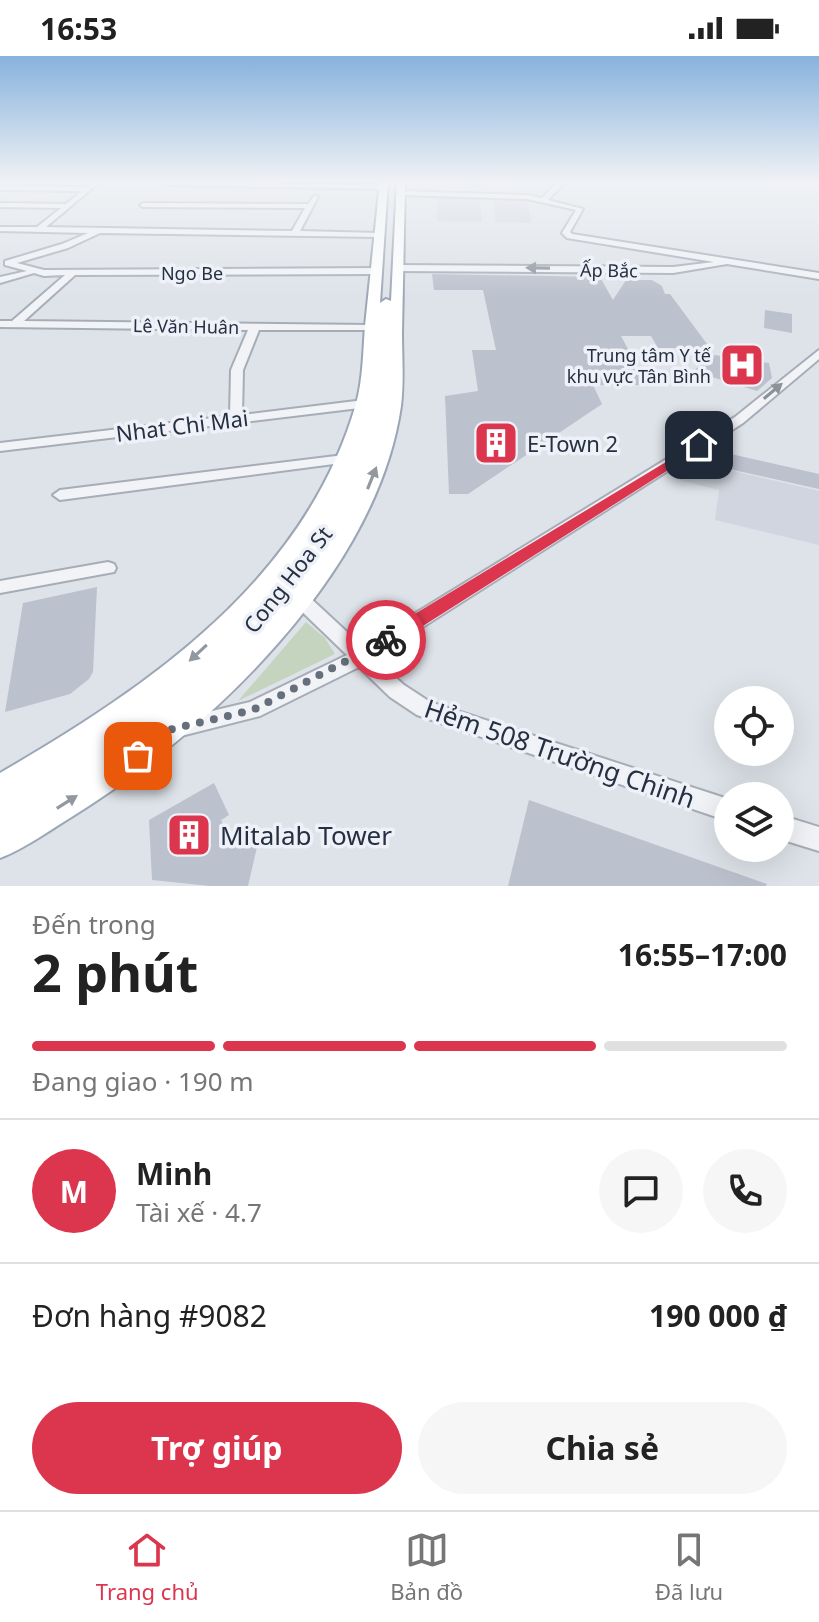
<!DOCTYPE html>
<html lang="vi">
<meta charset="utf-8">
<style>
:root{--surface:#fff;--page:#f6f6f6;--text:#222;--muted:#767676;--line:#e0e0e0;--accent:#db364d}
body{margin:0;font-family:"Noto Sans",sans-serif;background:var(--page);color:var(--text);height:100vh;display:flex;flex-direction:column;font-size:30px;white-space:nowrap}
*{box-sizing:border-box;margin:0}
p{font-size:26px;color:var(--muted)}
.icon{flex:none;width:44px;height:44px;fill:none;stroke:currentColor;stroke-width:2;stroke-linecap:round;stroke-linejoin:round}
.map{position:relative;height:830px;overflow:hidden}
.panel{display:flex;flex-direction:column;background:var(--surface);flex:1}
.panel>*{flex:none}
.fabs{position:absolute;left:714px;top:630px;display:grid;gap:16px}
.fabs a{display:grid;place-items:center;width:80px;height:80px;border-radius:50%;background:var(--surface);box-shadow:0 8px 32px #0002;font-size:40px}
.pin{position:absolute;display:grid;place-items:center;width:68px;height:68px;color:#fff;margin:-34px;border-radius:16px;box-shadow:0 4px 12px #0006}
.courier{position:absolute;display:grid;place-items:center;width:80px;height:80px;margin:-40px;border:6px solid #db364d;border-radius:50%;background:#fff;color:#222;box-shadow:0 2px 10px #0007}
.overview em{font-style:normal;font-weight:700}
.overview div{display:flex;flex-direction:column-reverse}
.overview{display:flex;align-items:center;justify-content:space-between;height:136px;padding:0 32px}
h1{font-size:52px;font-weight:700;line-height:60px}
.bar{display:grid;grid-template-columns:repeat(4,1fr);gap:12px 8px;align-content:center;height:96px;padding:0 32px}
.bar i{height:10px;border-radius:6px;background:var(--line)}
.bar .current{background:var(--accent)}
.bar p{grid-column:span 4}
.line{display:flex;align-items:center;gap:20px;padding:0 32px;border-top:2px solid var(--line)}
.line div{flex:1}
.round{display:grid;place-items:center;flex:none;width:84px;height:84px;border-radius:42px;background:var(--page)}
.primary-button{display:flex;gap:16px;margin-top:auto;padding:16px 32px}
.primary-button a{flex:1;height:92px;border-radius:48px;background:var(--accent);color:#fff;font-size:32px;font-weight:700;line-height:92px;text-align:center}
.primary-button a+a{background:var(--page);color:var(--text)}
.status{display:flex;justify-content:space-between;align-items:center;height:56px;padding:0 40px;background:var(--surface);direction:ltr}
.status svg{height:22px;fill:currentColor}
.dock{display:flex;justify-content:space-around;align-items:center;height:112px;border-top:2px solid var(--line);background:var(--surface);font-size:22px;color:var(--muted)}
.dock a{display:grid;justify-items:center;gap:4px}
.dock .current{color:var(--accent)}
.map>svg:first-child{display:block}
.built{fill:#d0d5df}
.green{fill:#c4d4bf}
.building{fill:#bbc1cd}
.lines{fill:none;stroke-linecap:round;stroke-linejoin:round}
.minor-casing{stroke:#a7adb7;stroke-width:4}
.major-casing{stroke:#9ca6b6;stroke-width:4}
.minor{fill:#f1f3f7;fill-rule:evenodd}
.major{fill:#fff;fill-rule:evenodd}
.oneway{fill:#8c929c}
.oneway2{fill:#9298a0}
.route{fill:#db364d}
.done{stroke:#666f7c;stroke-width:8;stroke-dasharray:0 14.4}
.labels{text-anchor:middle;dominant-baseline:central;stroke-width:7;stroke-linejoin:round;paint-order:stroke}
.far-street-label{font-size:18px;fill:#263042;stroke:#eef1f7}
.far-poi-label{font-size:18px;fill:#263042;stroke:#eef1f7;text-anchor:end}
.street-label{font-size:22px;fill:#263042;stroke:#eef1f7}
.poi-label{font-size:22px;fill:#263042;stroke:#eef1f7;text-anchor:start}
.near-street-label{font-size:26px;fill:#263042;stroke:#eef1f7}
.near-poi-label{font-size:26px;fill:#263042;stroke:#eef1f7;text-anchor:start}
</style>
<div class="status"><b>16:53</b><svg viewBox="0 0 49 12"><path d="M0 12V9h3v3zM5 12V6h3v6zM10 12V3h3v9zM15 12V0h3v12zM26 1h20v11H26zM47 4h2v5h-2z"/></svg></div>
<div class="map">
<svg width="819" height="830" viewBox="0 0 819 830">
<rect width="100%" height="100%" fill="#dee3e9"/>
<!-- built -->
<path class="built" d="M437,138l42,2 3,26 -45,-1z
M492,141l34,2 6,24 -36,-1z
M686,404l133,31v54l-104,-25 4,-30 -36,-9 -17,-8z"/>
<!-- green -->
<path class="green" d="M306,566l19,16 10,16 -97,47z"/>
<!-- building -->
<path class="building" d="M432,218l168,3 13,23 13,-20h26l10,6 3,8h5l40,54h-52l-7,-12h-30l26,49h-54l9,19 -134,90h-19l-4,-98 33,-5 -6,-41h24l-13,-60h-49z
M765,254l27,4v19l-28,-5z
M714,299l55,8 3,15 -15,13 -64,-20z
M722,396l97,22v15l-99,-22z
M97,531l-4,85 -4,7 -19,15 -65,18 18,-109z
M214,727l15,32 -8,5 10,23 26,4 -9,39h-38l-58,-6 -3,-60z
M529,744l238,84 -1,2h-258z"/>
<g class="lines">
<!-- minor casing -->
<g class="minor-casing">
<path id="minor" d="M94,125h7l-55,46 246,4 13,-23 -162,-1 -3,-2 3,-2 165,1 7,-9 3,2 -18,34 80,2 4,2 -4,2 -280,-4 -32,15 -51,15 27,7 333,-2 4,3 -4,3 -302,1 -51,46 348,4 4,1v4h-117l-16,40 -1,45 122,-15 6,4 -2,3 -368,44v-8l230,-27 1,-46 17,-40 -248,-3v-6h12l53,-46 -21,1 -10,-3 -34,10v-6l27,-6 -22,-6v-4l57,-17 26,-11 -88,-2v-4h37l24,-19 -61,-1v-4l66,1 16,-13 -82,-1v-4l87,1z
M559,125h7l-18,19 35,9 -13,23 2,2 247,39v6l-92,-15 -54,9 -275,-2 -4,-3 4,-3 275,2 41,-5 -147,-24 -5,-5 14,-23 -49,-11 -126,-4 -3,-2 3,-2 126,4 15,3z
M170,126l214,3 3,2 -3,2 -216,-4z
M819,294v9l-76,64 -369,235 30,27 26,17 298,97v22l-311,-106 -27,-18 -31,-30 -99,49 -79,20 -7,-2 -3,-7 3,-7 76,-18 97,-47 -53,-51 -3,-5 3,-5 6,-2 6,2 56,52 373,-229z
M344,399l5,1 2,3 -2,3 -289,38 -7,-5 7,-5z
M108,506l6,2 2,4 -2,4 -114,21v-12z
M780,759l39,12v24l-39,-12z"/>
</g>
<!-- major casing -->
<g class="major-casing">
<path id="major" d="M380,125h8l-8,122 6,-4 5,2 6,-120h8c-1,51 -2,101 -3,152 0,23 2,49 -1,73 -24,167 -191,325 -328,410 -23,14 -47,32 -73,42v-85c150,-87 305,-193 356,-369 7,-25 7,-52 9,-78 5,-48 10,-96 15,-145z"/>
</g>
<!-- minor -->
<use href="#minor" class="minor"/>
<!-- major -->
<use href="#major" class="major"/>
</g>
<!-- one-way arrows -->
<defs><path id="oneway-solid" d="M-6-.8H1V-3.2L6.5 0L1 3.2V.8H-6Z" transform="scale(2)"/></defs>
<g class="oneway">
<use href="#oneway-solid" transform="translate(538 212) rotate(-179)"/>
<use href="#oneway-solid" transform="translate(773 335) rotate(-40)"/>
</g>
<g class="oneway2">
<use href="#oneway-solid" transform="translate(372 422) rotate(-68)"/>
<use href="#oneway-solid" transform="translate(198 597) rotate(137)"/>
<use href="#oneway-solid" transform="translate(67 746) rotate(-32)"/>
</g>
<!-- sky -->
<linearGradient id="sky" x2="0" y2="1"><stop stop-color="#87b2dd"/><stop offset="0.52" stop-color="#f0f2f5"/><stop offset="1" stop-color="#f0f2f5" stop-opacity="0"/></linearGradient>
<rect width="819" height="242" fill="url(#sky)"/>
<!-- route -->
<path class="route" d="M699,386l6,3 -2,3 -310,197h-13l-2,-5 2,-5z"/>
<g class="lines">
<!-- done -->
<path class="done" d="M138,700l34,-27 81,-19 133,-70"/>
</g>
<!-- icons -->
<defs>
<g id="hospital-square" transform="scale(2.3)"><rect x="-9" y="-9" width="18" height="18" rx="4" fill="#db364d" stroke="#eef1f7"/><path d="M-5-5h3v3.5h4V-5h3V5h-3V1.5h-4V5h-3Z" fill="#fff"/></g>
<g id="building-square" transform="scale(2.3)"><rect x="-9" y="-9" width="18" height="18" rx="4" fill="#db364d" stroke="#eef1f7"/><path d="M-4-6H4V6H1V3H-1V6H-4ZM-2.5-4.3h1.7v1.8h-1.7ZM.8-4.3h1.7v1.8H.8ZM-2.5-1h1.7V.8h-1.7ZM.8-1h1.7V.8H.8Z" fill="#fff"/></g>
</defs>
<g fill-rule="evenodd">
<use href="#hospital-square" x="742" y="309"/>
<use href="#building-square" x="496" y="387"/>
<use href="#building-square" x="189" y="779"/>
</g>
<g class="labels">
<!-- far-street labels -->
<g class="far-street-label">
<text transform="translate(609 214) rotate(1)">Ấp Bắc</text>
<text x="192" y="217">Ngo Be</text>
<text transform="translate(186 270) rotate(1)">Lê Văn Huân</text>
</g>
<!-- far-poi labels -->
<g class="far-poi-label">
<text x="711" y="299">Trung tâm Y tế<tspan x="711" dy="21">khu vực Tân Bình</tspan></text>
</g>
<!-- street labels -->
<g class="street-label">
<text transform="translate(182 369) rotate(-7)">Nhat Chi Mai</text>
<text transform="translate(287 523) rotate(-52)">Cong Hoa St</text>
</g>
<!-- poi labels -->
<g class="poi-label">
<text x="527" y="387">E-Town 2</text>
</g>
<!-- near-street labels -->
<g class="near-street-label">
<text transform="translate(560 697) rotate(19)">Hẻm 508 Trường Chinh</text>
</g>
<!-- near-poi labels -->
<g class="near-poi-label">
<text x="220" y="779">Mitalab Tower</text>
</g>
</g>
</svg>
<div class="fabs">
<a><svg class="icon" aria-label="locate" viewBox="0 0 24 24"><circle cx="12" cy="12" r="6"/><path d="M12 2v4M12 18v4M2 12h4M18 12h4"/></svg></a>
<a><svg class="icon" aria-label="layers" viewBox="0 0 24 24"><path d="M12 4l9 5-9 5-9-5zM3 14l9 5 9-5"/></svg></a>
</div>
<div class="pin" style="left:138px;top:700px;background:#ea580c"><svg class="icon" aria-label="bag" viewBox="0 0 24 24"><path d="M5 8h14l-1 12H6zM9 8a3 3 0 0 1 6 0"/></svg></div>
<div class="pin" style="left:699px;top:389px;background:#1f2937"><svg class="icon" aria-label="home" viewBox="0 0 24 24"><path d="M3 11l9-7 9 7M6 9v11h12V9"/></svg></div>
<div class="courier" style="left:386px;top:584px"><svg class="icon" aria-label="bike" viewBox="0 0 24 24"><circle cx="6" cy="16" r="4"/><circle cx="18" cy="16" r="4"/><path d="M6 16l4-8h5l3 8M10 8l3 8H6M13 5h3"/></svg></div>
</div>
<section class="panel">
<div class="overview"><div><h1>2 phút</h1><p>Đến trong</p></div><em>16:55–17:00</em></div>
<div class="bar"><i class="current"></i><i class="current"></i><i class="current"></i><i></i><p>Đang giao · 190 m</p></div>
<div class="line" style="height:144px"><b class="round" style="background:var(--accent);color:#fff">M</b><div><b>Minh</b><p>Tài xế · 4.7</p></div><a class="round"><svg class="icon" aria-label="chat" viewBox="0 0 24 24"><path d="M4 5h16v11H9l-5 4z"/></svg></a><a class="round"><svg class="icon" aria-label="phone" viewBox="0 0 24 24"><path d="M5 4h4l2 5-3 2q2 4 5 5l2-3 5 2v4C11 20 4 13 5 4z"/></svg></a></div>
<div class="line" style="height:104px"><div>Đơn hàng #9082</div><b>190 000 ₫</b></div>
<div class="primary-button"><a>Trợ giúp</a><a>Chia sẻ</a></div>
</section>
<nav class="dock">
<a class="current"><svg class="icon" aria-label="home" viewBox="0 0 24 24"><path d="M3 11l9-7 9 7M6 9v11h12V9"/></svg>Trang chủ</a>
<a><svg class="icon" aria-label="map" viewBox="0 0 24 24"><path d="M3 6l6-2 6 2 6-2v14l-6 2-6-2-6 2zM9 4v14M15 6v14"/></svg>Bản đồ</a>
<a><svg class="icon" aria-label="saved" viewBox="0 0 24 24"><path d="M7 4h10v16l-5-4-5 4z"/></svg>Đã lưu</a>
</nav>
